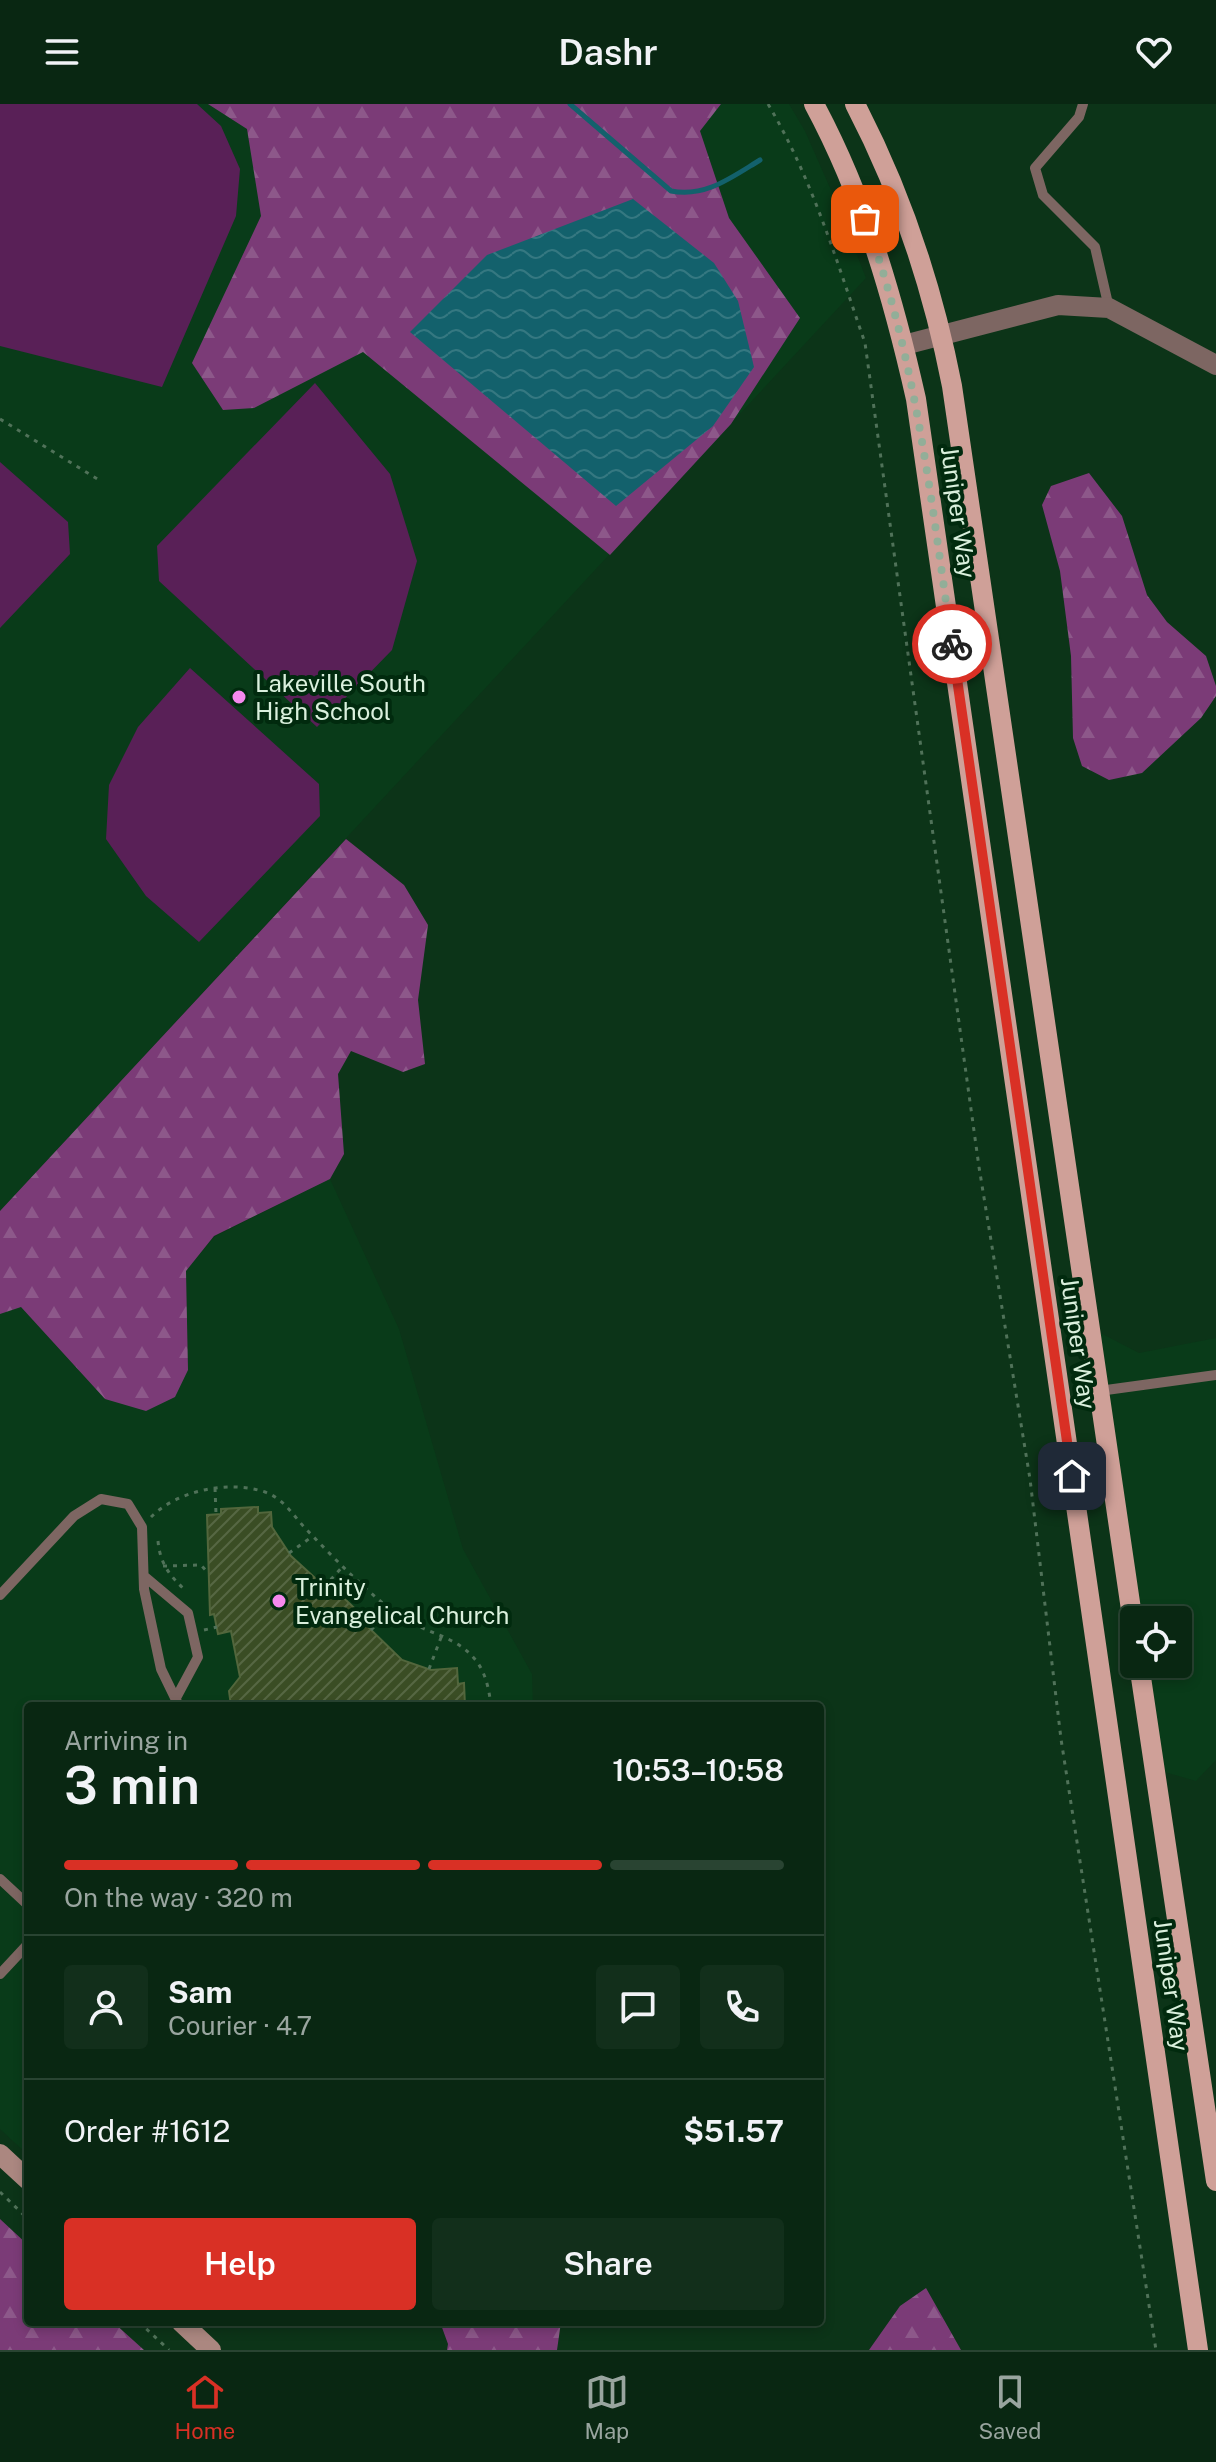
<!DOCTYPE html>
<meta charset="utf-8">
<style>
:root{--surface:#092712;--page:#122f1b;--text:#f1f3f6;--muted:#99a59f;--line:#294432;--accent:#d93025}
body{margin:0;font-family:"Public Sans",sans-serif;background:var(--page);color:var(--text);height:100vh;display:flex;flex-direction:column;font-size:30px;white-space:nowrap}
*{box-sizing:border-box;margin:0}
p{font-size:26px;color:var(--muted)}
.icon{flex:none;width:44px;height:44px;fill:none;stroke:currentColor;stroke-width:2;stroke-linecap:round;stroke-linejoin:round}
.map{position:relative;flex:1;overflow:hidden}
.details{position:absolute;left:24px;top:1598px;width:800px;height:624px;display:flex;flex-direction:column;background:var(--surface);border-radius:8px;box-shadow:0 4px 12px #0003,0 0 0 2px var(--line)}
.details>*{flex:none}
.controls{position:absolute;left:1120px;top:1502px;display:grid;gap:16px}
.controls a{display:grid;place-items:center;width:72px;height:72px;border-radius:8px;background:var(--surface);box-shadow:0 4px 12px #0003,0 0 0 2px var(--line);font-size:40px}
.pin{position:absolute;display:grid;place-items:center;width:68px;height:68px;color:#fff;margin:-34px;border-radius:16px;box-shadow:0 4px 12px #0006}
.courier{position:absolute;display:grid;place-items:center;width:80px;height:80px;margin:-40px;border:6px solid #d93025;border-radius:50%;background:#fff;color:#222;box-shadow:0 2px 10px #0007}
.headline em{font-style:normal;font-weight:600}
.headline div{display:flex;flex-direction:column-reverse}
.headline{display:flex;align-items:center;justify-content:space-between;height:136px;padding:0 40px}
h1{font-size:52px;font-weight:600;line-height:60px}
.bar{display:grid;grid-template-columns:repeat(4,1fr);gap:12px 8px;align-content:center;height:96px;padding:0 40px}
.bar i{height:10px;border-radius:6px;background:var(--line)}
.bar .active{background:var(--accent)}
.bar p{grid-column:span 4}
.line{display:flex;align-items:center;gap:20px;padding:0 40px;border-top:2px solid var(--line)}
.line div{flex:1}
.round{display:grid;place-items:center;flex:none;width:84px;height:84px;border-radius:8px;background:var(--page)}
.primary-button{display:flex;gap:16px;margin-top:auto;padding:16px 40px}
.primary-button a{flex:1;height:92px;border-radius:8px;background:var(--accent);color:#fff;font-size:32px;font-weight:600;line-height:92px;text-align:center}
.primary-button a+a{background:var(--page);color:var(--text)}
header{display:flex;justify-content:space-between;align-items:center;height:104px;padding:0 40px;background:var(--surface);font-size:36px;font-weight:600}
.tabs{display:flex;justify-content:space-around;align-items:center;height:112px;border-top:2px solid var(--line);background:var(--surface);font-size:22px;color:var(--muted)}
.tabs a{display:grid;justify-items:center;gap:4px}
.tabs .active{color:var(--accent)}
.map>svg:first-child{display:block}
.built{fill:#093b19}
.grass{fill:#592057}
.forest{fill:url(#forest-firs)}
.water{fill:url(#water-waves)}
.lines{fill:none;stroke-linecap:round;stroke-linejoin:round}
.stream{stroke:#13616c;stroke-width:5}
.building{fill:url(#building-hatch);stroke:#52663c;stroke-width:2}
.path{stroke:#507259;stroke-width:3;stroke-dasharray:4 6;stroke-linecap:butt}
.lane{stroke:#7d6662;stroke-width:10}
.street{stroke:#7d6662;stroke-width:20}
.secondary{stroke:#ab8780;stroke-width:20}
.primary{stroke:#cfa098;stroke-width:20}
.done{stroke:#92ae98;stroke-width:8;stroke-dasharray:0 14.4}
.route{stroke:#d93025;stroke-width:10}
.poi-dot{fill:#f589ee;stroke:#012a0e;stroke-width:3}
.labels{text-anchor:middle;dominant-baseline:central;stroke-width:8;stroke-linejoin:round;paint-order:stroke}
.street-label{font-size:24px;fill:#daf0dd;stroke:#012a0e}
.poi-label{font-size:24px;fill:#daf0dd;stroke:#012a0e;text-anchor:start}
</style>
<header><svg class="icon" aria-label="menu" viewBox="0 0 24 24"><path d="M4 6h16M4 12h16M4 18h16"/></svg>Dashr<svg class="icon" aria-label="heart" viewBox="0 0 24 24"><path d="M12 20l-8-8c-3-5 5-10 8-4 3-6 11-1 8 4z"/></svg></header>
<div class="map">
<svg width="1216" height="2246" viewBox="0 0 1216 2246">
<defs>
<pattern id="forest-firs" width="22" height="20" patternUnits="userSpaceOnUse" patternTransform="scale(2)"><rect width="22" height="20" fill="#7b3b77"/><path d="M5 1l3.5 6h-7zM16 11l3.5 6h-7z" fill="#8d588a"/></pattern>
<pattern id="water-waves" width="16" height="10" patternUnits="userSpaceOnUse" patternTransform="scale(2)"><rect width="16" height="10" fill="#13616c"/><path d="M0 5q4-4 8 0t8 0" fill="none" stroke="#357881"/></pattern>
<pattern id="building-hatch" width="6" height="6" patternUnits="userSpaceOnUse" patternTransform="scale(2)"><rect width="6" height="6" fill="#3a4d24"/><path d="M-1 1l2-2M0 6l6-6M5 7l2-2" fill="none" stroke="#566743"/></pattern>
</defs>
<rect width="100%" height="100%" fill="#0c3418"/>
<!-- built -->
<path class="built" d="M0,0h789l16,27 33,75 28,72 -866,933z
M330,1075l69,150 64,220 69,125 1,32h-505v449l-28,-26v-815l20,-8 85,93 83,-29 -2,-99 28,-34z
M1089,1223l50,26 77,-15v422l-20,21 -35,-10 -18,-107h35v-44h-42z"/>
<!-- grass -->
<path class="grass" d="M0,0h197l24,22 19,43 -4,47 -74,171 -162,-41z
M315,279l75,91 27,87 -25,89 -75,77 -158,-146 -2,-35z
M0,358l68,60 2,32 -70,74z
M190,564l129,116 1,32 -121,126 -53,-46 -40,-57 3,-54 29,-58z"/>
<!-- forest -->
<path class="forest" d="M208,0h513l-21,27 29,87 71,100 -69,106 -121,131 -247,-203 -109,56 -31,2 -31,-47 69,-147 -14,-87z
M1089,369l33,43 25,79 20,27 39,34 10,30v10l-15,22 -59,55 -33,7 -27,-14 -9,-28 -2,-82 -11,-85 -18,-66 9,-19z
M346,735l58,46 24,40 -10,75 7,64 -22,8 -52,-21 -13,23 6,80 -14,25 -116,57 -28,35 2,99 -13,27 -29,14 -41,-12 -84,-92 -21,7v-103z
M0,2115l28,26v77h85l31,28h-144z
M926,2184l35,62h-92l31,-44z
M440,2218h121l-4,28h-110l1,-6z"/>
<!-- water -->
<path class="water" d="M633,95l81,64 24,38 16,66 -41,59 -97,80 -206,-174 77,-77z"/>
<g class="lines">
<!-- stream -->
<path class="stream" d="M570,0l101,87c34,7 61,-14 89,-31"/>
</g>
<!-- building -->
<path class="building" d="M258,1403v6l13,-1 1,15 19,29 35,32 3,-4 39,37 -3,3 37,36 29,10 26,-2 1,16 6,-1 1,23h-234l-2,-15 11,-14 -9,-46 -13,3 -4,-20 -4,1 -3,-100 14,-1v-5z"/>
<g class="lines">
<!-- path -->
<path class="path" d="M768,0c44,74 69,158 97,239l114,824 51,312 31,260 95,611
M0,315l99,61
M215,1384l1,26
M151,1413c27,-27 78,-37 114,-25 19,7 27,22 40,36 23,24 48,50 74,72 9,8 20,16 30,21 21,13 46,16 63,35 13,13 17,32 19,50
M158,1437c2,23 12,35 28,50
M289,1449l24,-17
M163,1462l38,-1 8,9
M324,1483l20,-22
M204,1526l13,-3
M371,1526l20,-21
M429,1565l13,-34
M0,2088l28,27
M139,2218l30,28"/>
<!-- lane -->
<path class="lane" d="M1083,0l-4,13 -44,51 8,27 52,52 14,61
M1099,1287l117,-16
M144,1472l44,37 10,44 -22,41
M0,1491l74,-79 27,-17 27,5 14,23 2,62 17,80 18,37
M0,1775l28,26
M0,1870l28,-30"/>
<!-- street -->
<path class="street" d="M904,241l154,-40 51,3 107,57"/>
<!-- secondary -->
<path class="secondary" d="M0,2050l28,26
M181,2218l30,28"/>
<!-- primary -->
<path class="primary" d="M814,0c50,93 79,193 102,295l282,1951
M855,0c46,88 78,185 97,282l182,1244
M1139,1560l77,517"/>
</g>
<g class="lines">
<!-- done -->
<path class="done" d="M865,115c51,137 66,281 87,425"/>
<!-- route -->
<path class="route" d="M952,540l120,832"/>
</g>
<!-- markers -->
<g class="poi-dot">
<circle cx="239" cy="593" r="8"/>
<circle cx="279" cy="1497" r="8"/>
</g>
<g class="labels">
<!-- street labels -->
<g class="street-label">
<text transform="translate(959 408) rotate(82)">Juniper Way</text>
<text transform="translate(1079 1239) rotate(82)">Juniper Way</text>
<text transform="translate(1172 1881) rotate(82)">Juniper Way</text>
</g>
<!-- poi labels -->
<g class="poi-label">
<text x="255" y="579">Lakeville South<tspan x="255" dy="28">High School</tspan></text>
<text x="295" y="1483">Trinity<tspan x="295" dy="28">Evangelical Church</tspan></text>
</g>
</g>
</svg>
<div class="controls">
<a><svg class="icon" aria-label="locate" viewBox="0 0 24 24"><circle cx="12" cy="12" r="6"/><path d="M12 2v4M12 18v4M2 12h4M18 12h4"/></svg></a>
</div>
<div class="pin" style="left:865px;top:115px;background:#ea580c"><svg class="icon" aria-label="bag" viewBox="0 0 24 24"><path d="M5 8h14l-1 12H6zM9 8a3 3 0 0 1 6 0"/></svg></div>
<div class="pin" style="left:1072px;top:1372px;background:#1f2937"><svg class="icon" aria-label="home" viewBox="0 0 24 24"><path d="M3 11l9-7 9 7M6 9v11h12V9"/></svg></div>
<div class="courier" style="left:952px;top:540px"><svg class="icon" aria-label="bike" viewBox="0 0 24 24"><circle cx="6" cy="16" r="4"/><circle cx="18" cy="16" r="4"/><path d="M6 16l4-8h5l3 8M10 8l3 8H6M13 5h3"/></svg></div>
<section class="details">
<div class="headline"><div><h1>3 min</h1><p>Arriving in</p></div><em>10:53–10:58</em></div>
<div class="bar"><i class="active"></i><i class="active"></i><i class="active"></i><i></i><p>On the way · 320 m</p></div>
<div class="line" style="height:144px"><a class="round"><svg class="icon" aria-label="person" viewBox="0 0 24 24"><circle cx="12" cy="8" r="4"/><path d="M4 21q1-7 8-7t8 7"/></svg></a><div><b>Sam</b><p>Courier · 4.7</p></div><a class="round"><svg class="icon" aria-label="chat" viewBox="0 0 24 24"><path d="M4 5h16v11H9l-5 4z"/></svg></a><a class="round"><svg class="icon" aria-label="phone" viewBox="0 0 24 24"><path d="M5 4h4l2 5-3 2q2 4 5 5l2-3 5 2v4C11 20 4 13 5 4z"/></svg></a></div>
<div class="line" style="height:104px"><div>Order #1612</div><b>$51.57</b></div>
<div class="primary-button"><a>Help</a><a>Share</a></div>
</section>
</div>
<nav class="tabs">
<a class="active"><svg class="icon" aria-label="home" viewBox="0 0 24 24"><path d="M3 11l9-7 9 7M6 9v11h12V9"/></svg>Home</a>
<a><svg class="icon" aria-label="map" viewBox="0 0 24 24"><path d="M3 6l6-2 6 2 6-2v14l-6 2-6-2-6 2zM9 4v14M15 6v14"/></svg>Map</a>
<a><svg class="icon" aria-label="saved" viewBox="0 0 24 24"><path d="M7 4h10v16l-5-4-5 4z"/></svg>Saved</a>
</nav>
